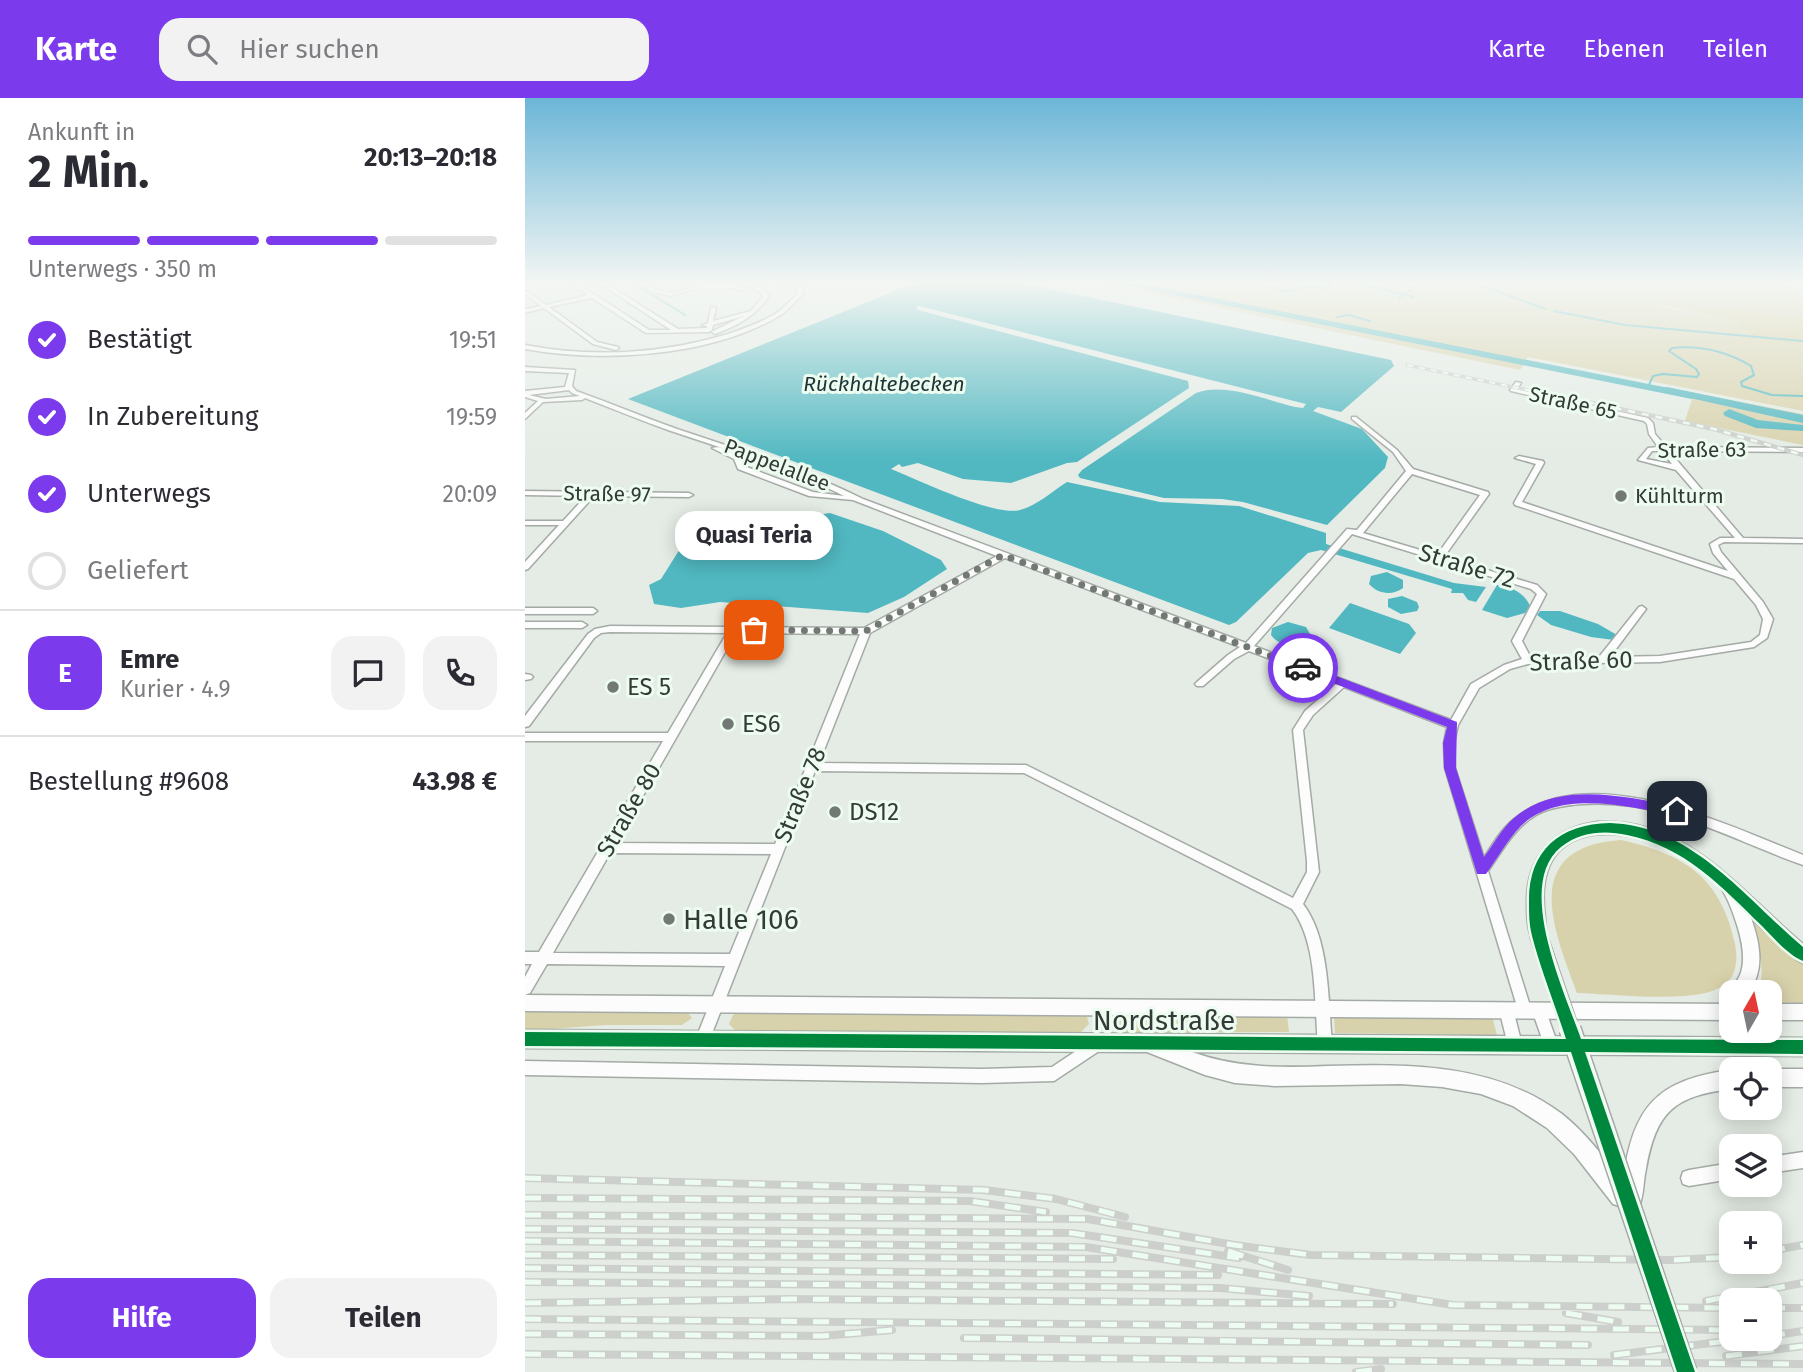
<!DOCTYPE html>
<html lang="de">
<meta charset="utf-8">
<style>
:root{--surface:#fff;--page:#f2f2f3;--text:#2b2b33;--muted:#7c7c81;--line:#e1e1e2;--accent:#7c3aed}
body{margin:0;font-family:"Fira Sans",sans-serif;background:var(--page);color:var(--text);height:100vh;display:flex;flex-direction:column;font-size:26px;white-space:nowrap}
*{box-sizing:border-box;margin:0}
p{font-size:23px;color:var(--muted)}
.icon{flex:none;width:38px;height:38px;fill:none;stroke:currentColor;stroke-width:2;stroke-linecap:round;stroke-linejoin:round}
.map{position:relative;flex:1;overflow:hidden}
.panel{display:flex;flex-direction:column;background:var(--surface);width:525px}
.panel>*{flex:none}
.needle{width:46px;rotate:9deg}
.buttons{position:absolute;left:1194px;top:882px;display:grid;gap:14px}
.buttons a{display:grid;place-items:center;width:63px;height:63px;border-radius:14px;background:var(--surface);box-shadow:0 4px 18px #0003;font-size:35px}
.pin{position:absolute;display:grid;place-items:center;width:60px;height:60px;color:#fff;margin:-30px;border-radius:14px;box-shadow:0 4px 10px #0006}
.courier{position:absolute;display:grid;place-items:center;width:70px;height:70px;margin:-35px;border:5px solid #7c3aed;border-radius:50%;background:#fff;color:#222;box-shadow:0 2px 9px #0007}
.bubble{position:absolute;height:49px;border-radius:21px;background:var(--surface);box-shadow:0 4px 18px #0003;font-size:23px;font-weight:700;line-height:49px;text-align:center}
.overview em{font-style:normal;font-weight:700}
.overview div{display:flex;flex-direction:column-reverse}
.overview{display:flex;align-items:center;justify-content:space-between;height:119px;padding:0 28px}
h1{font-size:46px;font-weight:700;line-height:52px}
.bar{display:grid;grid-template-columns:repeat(4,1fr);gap:10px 7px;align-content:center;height:84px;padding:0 28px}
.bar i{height:9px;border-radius:5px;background:var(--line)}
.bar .on{background:var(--accent)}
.bar p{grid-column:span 4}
.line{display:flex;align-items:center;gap:18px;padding:0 28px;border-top:2px solid var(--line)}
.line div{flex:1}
.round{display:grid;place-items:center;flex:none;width:74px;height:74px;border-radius:21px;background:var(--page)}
ol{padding:0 28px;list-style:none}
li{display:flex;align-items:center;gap:21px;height:77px}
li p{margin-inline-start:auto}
li .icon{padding:7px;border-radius:50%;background:var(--accent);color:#fff;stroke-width:4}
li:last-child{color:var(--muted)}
li i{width:38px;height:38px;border:4px solid var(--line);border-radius:50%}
.button{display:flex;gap:14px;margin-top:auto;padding:14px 28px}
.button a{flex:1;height:80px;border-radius:21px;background:var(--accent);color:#fff;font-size:28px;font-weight:700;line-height:80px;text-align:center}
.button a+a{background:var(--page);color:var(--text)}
header{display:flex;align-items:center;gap:42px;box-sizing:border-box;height:98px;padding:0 35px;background:var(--accent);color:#fff}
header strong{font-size:33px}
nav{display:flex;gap:38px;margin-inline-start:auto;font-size:24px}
.search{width:490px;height:63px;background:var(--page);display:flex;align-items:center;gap:18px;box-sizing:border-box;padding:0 24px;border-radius:21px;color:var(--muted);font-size:26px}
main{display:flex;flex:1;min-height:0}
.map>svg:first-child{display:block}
.green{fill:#d8d2ac}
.forest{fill:#d7cd9b}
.water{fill:#51b8c1}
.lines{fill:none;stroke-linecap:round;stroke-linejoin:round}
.stream{stroke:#51b8c1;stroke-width:2}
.river{fill:#51b8c1;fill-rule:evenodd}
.minor-casing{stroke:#a4aaa5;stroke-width:3}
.tertiary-casing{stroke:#a4aaa5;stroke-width:3}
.minor{fill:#fbfcfb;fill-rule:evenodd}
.tertiary{fill:#fbfcfb;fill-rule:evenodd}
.rail-far2-casing{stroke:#cdcfcd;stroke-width:3.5}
.rail-far1-casing{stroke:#cdcfcd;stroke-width:4.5}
.rail-casing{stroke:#cdcfcd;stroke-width:8}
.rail-far2{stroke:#edfcf0;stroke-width:2;stroke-dasharray:6;stroke-linecap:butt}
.rail-far1{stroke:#edfcf0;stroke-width:2.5;stroke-dasharray:7;stroke-linecap:butt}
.rail{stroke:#edfcf0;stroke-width:5;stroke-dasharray:16;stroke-linecap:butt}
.tertiary-bridge-far1-casing{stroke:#a4aaa5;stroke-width:19;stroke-linecap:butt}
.tertiary-bridge-casing{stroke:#a4aaa5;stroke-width:24;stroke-linecap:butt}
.tertiary-bridge-far1{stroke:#fbfcfb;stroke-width:17}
.tertiary-bridge{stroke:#fbfcfb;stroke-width:21}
.cycleway-casing{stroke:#edfcf0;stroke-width:5}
.cycleway{fill:#00873e;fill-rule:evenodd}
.route{fill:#7c3aed}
.done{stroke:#727873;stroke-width:7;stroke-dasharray:0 12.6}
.poi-dot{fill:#727873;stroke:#edfcf0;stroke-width:2.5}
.labels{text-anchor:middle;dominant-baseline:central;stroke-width:6;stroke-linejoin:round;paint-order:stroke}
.far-water-label{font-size:21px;font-style:italic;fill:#1e3437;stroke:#edfcf0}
.far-street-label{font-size:21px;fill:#343a35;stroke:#edfcf0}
.far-poi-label{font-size:21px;fill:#343a35;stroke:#edfcf0;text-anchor:start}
.street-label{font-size:24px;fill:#343a35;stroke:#edfcf0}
.poi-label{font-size:24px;fill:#343a35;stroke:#edfcf0;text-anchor:start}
.near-poi-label{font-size:28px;fill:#343a35;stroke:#edfcf0;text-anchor:start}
.near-street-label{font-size:28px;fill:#343a35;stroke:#edfcf0}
</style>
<header>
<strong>Karte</strong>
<div class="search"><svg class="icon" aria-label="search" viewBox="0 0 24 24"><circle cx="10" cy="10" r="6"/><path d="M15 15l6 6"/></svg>Hier suchen</div>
<nav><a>Karte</a><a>Ebenen</a><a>Teilen</a></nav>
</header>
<main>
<section class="panel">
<div class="overview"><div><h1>2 Min.</h1><p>Ankunft in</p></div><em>20:13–20:18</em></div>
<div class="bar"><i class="on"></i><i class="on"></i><i class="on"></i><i></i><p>Unterwegs · 350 m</p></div>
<ol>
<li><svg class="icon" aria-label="check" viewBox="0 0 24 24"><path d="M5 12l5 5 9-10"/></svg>Bestätigt<p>19:51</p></li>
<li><svg class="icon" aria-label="check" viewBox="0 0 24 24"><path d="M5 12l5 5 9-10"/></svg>In Zubereitung<p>19:59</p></li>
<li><svg class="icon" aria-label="check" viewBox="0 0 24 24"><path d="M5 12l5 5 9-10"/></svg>Unterwegs<p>20:09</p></li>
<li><i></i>Geliefert</li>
</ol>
<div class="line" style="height:126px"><b class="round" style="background:var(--accent);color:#fff">E</b><div><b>Emre</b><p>Kurier · 4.9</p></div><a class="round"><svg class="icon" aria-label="chat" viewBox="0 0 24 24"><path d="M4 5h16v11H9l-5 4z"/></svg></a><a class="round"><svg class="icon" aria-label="phone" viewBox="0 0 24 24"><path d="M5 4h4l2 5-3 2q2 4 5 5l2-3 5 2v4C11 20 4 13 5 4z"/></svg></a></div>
<div class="line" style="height:91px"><div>Bestellung #9608</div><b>43.98 €</b></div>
<div class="button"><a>Hilfe</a><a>Teilen</a></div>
</section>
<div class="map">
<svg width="1278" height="1274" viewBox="0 0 1278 1274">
<rect width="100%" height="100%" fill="#e4ece5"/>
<!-- green -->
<path class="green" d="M564,183h645l69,8v28l-123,-15 -27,-1 6,5 80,17 64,19v69l-275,-54 -8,13z
M1169,295l109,21v31l-118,-24z
M1096,742c64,14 100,38 114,104 3,16 2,34 -14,43 -28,17 -108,7 -144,6 -24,-64 -58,-146 44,-153z
M1224,817l54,49v39l-34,-1v-10h-11c10,-23 -3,-54 -9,-77z
M215,913l340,2 7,4 2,7 -9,9 -344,-2 -7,-7 4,-9z
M4,914l159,1 4,5 -10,7h-77l-80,6v-18z
M592,916l170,1 2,17 -173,1 -6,-9z
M809,918h158l5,19 -162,-2z"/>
<!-- forest -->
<path class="forest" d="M1138,202l140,17v26c-21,-2 -52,1 -64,-20l-86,-20v-2z"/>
<!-- water -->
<path class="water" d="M395,183h91l380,79 3,6 -53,46 -23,-5 -5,4 49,18 26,28 -3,11 -58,57 -84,-23 -21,-3 -58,-1 -84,-20 -2,-3 4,-5 114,-77c29,-11 69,7 99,14l8,1 3,-4 -387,-98 -3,1 2,3 270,71 1,7 -112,74 -10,1 -56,20 -48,-4 -45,-16 -16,4 -3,-3 -8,5c26,10 103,48 129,41 16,-4 33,-19 47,-28l93,20 79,4 87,27v11l128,39 32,4 -10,15 -8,-2 -5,-7h-12l1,-4 -131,-39 -13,3 -72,69 -7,3 -601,-226z
M579,183h24l566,112 -2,6z
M305,415l53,18 58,29 6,9 -43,28 -36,16 -148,-11 -39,6 -27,-4 -5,-19 12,-6 17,-27 25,-26 16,-9 49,-2 13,5z
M862,474l16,8v8c-11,8 -25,6 -34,-4l2,-8z
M972,487c14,2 27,7 33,21l-5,7 -18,5 -25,-8z
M877,498l15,6 2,5 -2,4 -16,3 -13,-7v-8z
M825,505l59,21 7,9 -16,21 -71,-26z
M1015,513h20l38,13 19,11 -3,5 -23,-3 -40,-12 -14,-10z
M763,524l18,5 4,7 -2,6c-12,8 -28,7 -37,-5l1,-7z"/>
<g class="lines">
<!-- stream -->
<path class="stream" d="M105,183l55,34
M238,183l24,2
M690,183h21
M728,183l29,10h11l10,-5 22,2 7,-3 -15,-4
M825,183l63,16
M943,183l78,28
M874,200l25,-17
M1029,213l71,14 178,16
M812,219l12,-2 21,6
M1123,289l5,-11 10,-2 34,3 2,-3 -3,-5 -27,-18 3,-3c29,-3 54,3 79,18l3,9 -13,7 1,4 30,9 31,1"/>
<!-- river -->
<path class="river" d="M1142,289l136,28v8l-140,-31 -2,-2z
M1204,311l29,11 45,5v6l-47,-3 -31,-12 -2,-3z"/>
<!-- minor casing -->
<g class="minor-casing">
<path id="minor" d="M43,183h6l75,49h22l-75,-49h6l76,48 29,-1v-2l-5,-1 6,-2 3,-16 5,1 -3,13 38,-10 12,-15 -2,-4 -27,-11c12,0 28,5 35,15 -13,20 -32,30 -54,38l-3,-2 1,-1 31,-15 -31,9 -1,5 -3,2 -63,1 -54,-35 -43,9 48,35 21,5 1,1 -3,2 -23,-6 -49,-36 -19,5v-4l16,-3 -16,-12v-4l21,15 42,-10z
M109,183c7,0 10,3 16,6 14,7 27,7 41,1l-6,-7h5l5,5 39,-2 12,5 -3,2 -9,-3 -39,1 -24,7 -15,-3z
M272,183h6v13c-8,7 -15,17 -24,22 -69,41 -177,47 -254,33v-4c67,13 138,9 203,-11 17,-6 35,-12 50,-22 7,-5 13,-12 19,-18z
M0,269l50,3 -3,16 4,5c34,12 67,26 101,38 63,21 126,40 186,70l383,144 101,-114 10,1 49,-59 -13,-19 -41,-33v-2h4l41,33 16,19 75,23 1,2 -45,63 93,28 9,9 -24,47 9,17 68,-1 40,-50 3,-1 4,3 -36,48 50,-1 91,-14 9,-7 3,-16 -7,-14 -22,-26 -219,-74 -1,-2 22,-39 -21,-6 4,-2 24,5 1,2 -22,39 206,69 -15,-18 -3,-9 10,-6h15l-59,-68 -38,-10 10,-12 10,-1 -9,-13 -2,-10 -3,-3 -133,-30 -1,-1 6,-8 5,1 -4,6 131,29 5,5 2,11 11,13 137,1v4l-134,-1 74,87 60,1v4l-79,-1 -6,3 3,7 42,50 10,17 -6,19 -13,9 -94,15 -132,2 -18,5 -31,19 -21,37 -4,18 1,25 29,90c8,-13 17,-28 29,-38 74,-63 214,5 290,35v10c-74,-26 -138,-66 -220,-61 -16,1 -33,3 -47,11 -22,13 -34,36 -48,56l43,138 -2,4 -5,2 -5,-2 -74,-245 -1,-25 3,-16 -103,-40 -31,28 -10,15 16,142 -16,32c27,35 25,97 29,140l-2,5 -5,2 -5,-2 -2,-5c-4,-41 0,-101 -26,-135l-268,-136 -209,-2 -108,275 -5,2 -5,-2 -2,-5 30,-75 -178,-2 -17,29 -5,2v-18l7,-13h-7v-12h14l124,-211h-138v-8h143l59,-100 -117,-1 -9,1 -7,5 -65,88 -4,1v-11l63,-82 7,-5 15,-3 254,2 133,-72 -144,-56 -44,-4 -71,-27 -4,-10 -22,-11c11,-4 27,7 32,18l69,26 31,4c-55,-28 -114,-45 -173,-65 -29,-10 -57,-22 -86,-33l-3,2 -39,2 -18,17v-6l13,-12 -13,-4v-6l40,-4 4,-14 -44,-2zM44,292l3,3 8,3 -34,3 -17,-4zM1127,353h10l10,13 -26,-5zM887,376l68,21 -43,60 -74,-22zM827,436l179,55 6,5 -25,47 10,18 -18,6 -33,19 -20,36 -197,-74zM480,460l235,89 -12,8 -31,27 -2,2 2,2h6l31,-27 15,-8 87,33 -31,27 -12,19 14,131v11l-14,26 -267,-133 -207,-2 51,-130zM211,535l124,1 -85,210 -159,-1zM85,755l161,1 -41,100 -177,-1z
M0,393l164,2 4,2 -4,2 -95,-1 -66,73 -3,1v-8l34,-37h-34v-4h38l23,-25 -61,-1z
M0,510h68l4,3 -4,3h-68z
M0,524h57l5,3 -5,3h-57z
M0,576l6,1 2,2 -2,2 -6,1z
M981,905l5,2 2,4 9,36 -2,5 -5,2 -5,-2 -2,-5 -9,-36 2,-4z
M1014,906l5,2 14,39 -2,5 -5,2 -5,-2 -14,-40 2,-4z
M572,939l5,2 2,5 -2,5 -48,32 -72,2 -457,-8v-14l457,8 70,-2z
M1278,1054v16l-34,5v-16z
M1206,1065v16l-42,7 -6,-2 -2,-6 2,-6 6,-2z"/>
</g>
<!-- tertiary casing -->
<g class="tertiary-casing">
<path id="tertiary" d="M1072,724c89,-6 145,71 206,122v19l-6,-3 -46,-42c9,25 14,51 -2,74l-18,2c1,-7 6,-12 9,-19 6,-14 2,-33 -2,-47 -4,-13 -10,-30 -17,-40 -31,-38 -122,-78 -163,-36 -16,18 -16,44 -13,66 0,8 3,14 -1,21l-6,2 -6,-2c-5,-11 -5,-26 -5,-38 0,-44 26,-73 70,-79z
M0,897l1206,9v16l-1206,-9z
M1244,906h34v16h-34z
M0,932l1278,8v18l-611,-4c44,16 89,16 136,14 82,-2 166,-3 234,48 24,19 42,44 61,67 10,-74 33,-101 108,-111v19c-57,7 -75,23 -85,80 -3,13 -2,26 -7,38l-8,3 -18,-6 -39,-50 -27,-26 -34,-22 -32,-12 -39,-7 -41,-3 -126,2 -40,-3 -30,-8 -58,-23 -622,-4z
M1242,971h36v18h-34v-18z"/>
</g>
<!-- minor -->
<use href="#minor" class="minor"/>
<!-- tertiary -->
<use href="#tertiary" class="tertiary"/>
<!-- rail-far2 casing -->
<g class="rail-far2-casing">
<path id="rail-far2" d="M882,267l188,39"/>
</g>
<!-- rail-far1 casing -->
<g class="rail-far1-casing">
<path id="rail-far1" d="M1062,304l127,27 89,26"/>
</g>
<!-- rail casing -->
<g class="rail-casing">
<path id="rail" d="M0,1080l459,12 72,9 69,18
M0,1100l445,3 76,11
M0,1117l563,4 146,26 77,10 361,5 59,-3
M0,1131l547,4 167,25
M0,1143l561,6 367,58 278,3
M703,1153l60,19
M1244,1153l34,-6
M0,1157l588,4
M0,1170l693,7
M0,1184l695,6 89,8
M1181,1203l97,-18
M0,1205l266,-4 602,5
M1244,1210h34
M1041,1215l52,9
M0,1221l1206,11
M0,1236l297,2 70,-6
M1244,1238l34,-5
M439,1240l624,7
M0,1256l1278,10
M1089,1257l130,-16
M1201,1258l77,-10
M831,1274l25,-3"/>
</g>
<!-- rail-far2 -->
<use href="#rail-far2" class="rail-far2"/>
<!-- rail-far1 -->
<use href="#rail-far1" class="rail-far1"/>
<!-- rail -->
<use href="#rail" class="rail"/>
<!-- tertiary-bridge-far1 casing -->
<g class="tertiary-bridge-far1-casing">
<path id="tertiary-bridge-far1" d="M1013,836l33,97"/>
</g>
<!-- tertiary-bridge casing -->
<g class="tertiary-bridge-casing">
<path id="tertiary-bridge" d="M1045,931l116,343"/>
</g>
<!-- tertiary-bridge-far1 -->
<use href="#tertiary-bridge-far1" class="tertiary-bridge-far1"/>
<!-- tertiary-bridge -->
<use href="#tertiary-bridge" class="tertiary-bridge"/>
<!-- cycleway casing -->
<g class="cycleway-casing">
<path id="cycleway" d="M1085,725c83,3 135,75 193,124v14c-15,-6 -29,-23 -41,-35 -40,-39 -78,-80 -135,-91 -23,-5 -47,-3 -66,12 -47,38 4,146 20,192l222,1v14l-218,-2 110,320h-18l-106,-320 -1046,-6v-14l1041,7c-11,-34 -25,-69 -34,-103 -3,-11 -3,-22 -3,-33 -1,-52 30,-79 81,-80z"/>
</g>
<!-- cycleway -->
<use href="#cycleway" class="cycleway"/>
</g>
<!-- sky -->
<linearGradient id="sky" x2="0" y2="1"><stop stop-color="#6bb6d8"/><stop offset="0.51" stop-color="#f3f6f3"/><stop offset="1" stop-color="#f3f6f3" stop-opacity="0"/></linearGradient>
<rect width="1278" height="362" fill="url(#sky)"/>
<!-- route -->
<path class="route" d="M774,567h8l150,57 -1,46 28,89c9,-12 18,-29 30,-39 44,-38 111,-21 163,-12l6,5 -6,5c-47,-9 -117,-28 -156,10 -13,13 -24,33 -35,48h-9l-33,-106 -1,-25 4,-16 -148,-57z"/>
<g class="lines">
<!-- done -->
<path class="done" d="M229,532l112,1 137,-76 300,113"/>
</g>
<!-- markers -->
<g class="poi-dot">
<circle cx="1096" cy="398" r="7"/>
<circle cx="88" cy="589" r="7"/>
<circle cx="203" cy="626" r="7"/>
<circle cx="310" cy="714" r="7"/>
<circle cx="144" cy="821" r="7"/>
</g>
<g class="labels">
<!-- far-water labels -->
<g class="far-water-label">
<text x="359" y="286">Rückhaltebecken</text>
</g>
<!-- far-street labels -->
<g class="far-street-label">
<text transform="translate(1048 305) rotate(12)">Straße 65</text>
<text transform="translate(1177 352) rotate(-1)">Straße 63</text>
<text transform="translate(252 367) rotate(21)">Pappelallee</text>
<text transform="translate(82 396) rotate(1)">Straße 97</text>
</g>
<!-- far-poi labels -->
<g class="far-poi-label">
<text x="1110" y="398">Kühlturm</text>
</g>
<!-- street labels -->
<g class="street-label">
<text transform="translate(942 468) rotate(17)">Straße 72</text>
<text transform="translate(1056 563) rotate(-2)">Straße 60</text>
<text transform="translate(275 697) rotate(-68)">Straße 78</text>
<text transform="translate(104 712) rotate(-60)">Straße 80</text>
</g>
<!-- poi labels -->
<g class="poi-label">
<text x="102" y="589">ES 5</text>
<text x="217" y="626">ES6</text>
<text x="324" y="714">DS12</text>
</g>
<!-- near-poi labels -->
<g class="near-poi-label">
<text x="158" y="821">Halle 106</text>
</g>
<!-- near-street labels -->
<g class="near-street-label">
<text x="639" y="922">Nordstraße</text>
</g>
</g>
</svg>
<div class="buttons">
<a><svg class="needle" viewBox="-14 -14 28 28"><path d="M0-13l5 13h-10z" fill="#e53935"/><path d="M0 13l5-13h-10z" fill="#7c7c81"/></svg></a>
<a><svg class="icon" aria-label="locate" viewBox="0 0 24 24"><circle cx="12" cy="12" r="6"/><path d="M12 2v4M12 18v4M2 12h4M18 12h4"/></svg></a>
<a><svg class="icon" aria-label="layers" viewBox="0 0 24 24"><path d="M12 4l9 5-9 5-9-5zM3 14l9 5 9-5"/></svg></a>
<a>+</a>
<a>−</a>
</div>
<div class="pin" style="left:229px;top:532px;background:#ea580c"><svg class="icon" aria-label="bag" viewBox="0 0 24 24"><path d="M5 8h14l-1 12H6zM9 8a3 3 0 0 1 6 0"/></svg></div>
<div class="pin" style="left:1152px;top:713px;background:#1f2937"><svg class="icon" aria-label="home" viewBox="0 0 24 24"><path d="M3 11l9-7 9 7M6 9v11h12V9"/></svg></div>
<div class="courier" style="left:778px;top:570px"><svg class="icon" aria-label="car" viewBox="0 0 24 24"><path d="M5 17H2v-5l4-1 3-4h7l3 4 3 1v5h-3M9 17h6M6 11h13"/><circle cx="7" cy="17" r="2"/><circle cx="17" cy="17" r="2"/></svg></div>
<div class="bubble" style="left:150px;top:413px;width:158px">Quasi Teria</div>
</div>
</main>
